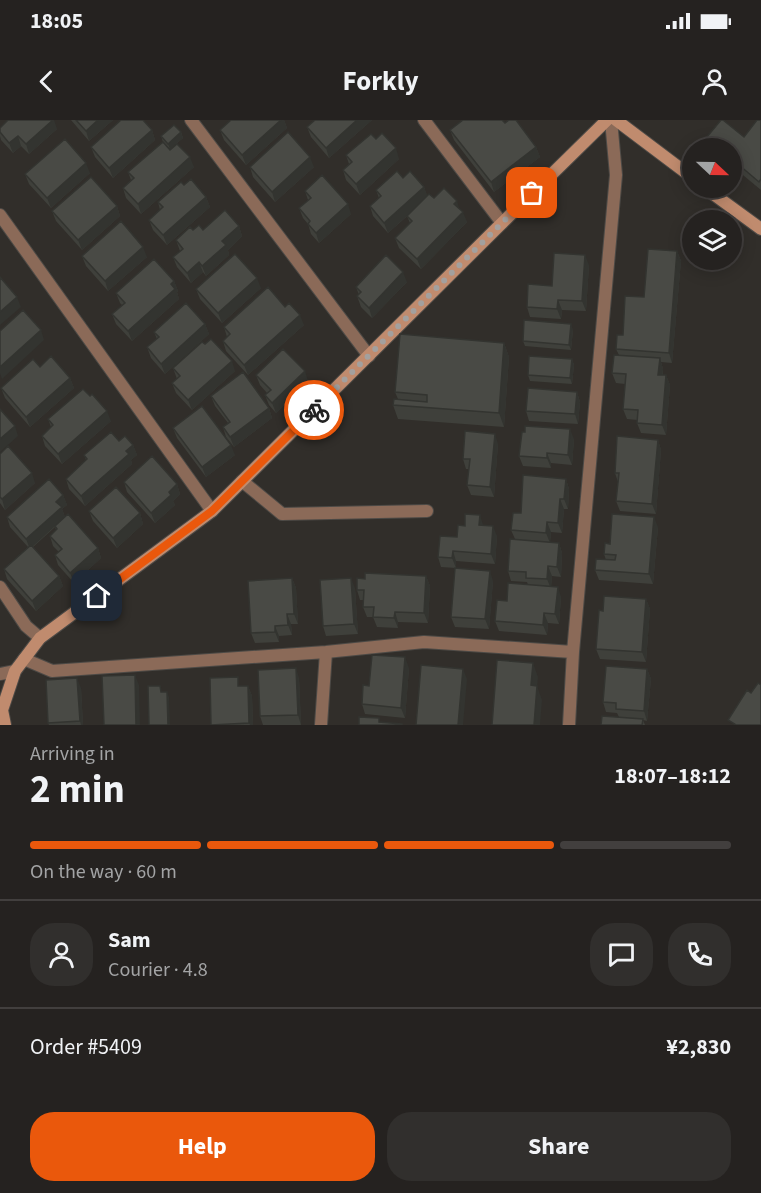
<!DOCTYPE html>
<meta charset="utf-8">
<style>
:root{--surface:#252220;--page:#312f2d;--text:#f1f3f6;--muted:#a3a4a5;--line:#423f3e;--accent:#ea580c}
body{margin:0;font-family:"Source Sans 3",sans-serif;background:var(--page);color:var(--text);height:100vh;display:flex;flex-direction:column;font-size:22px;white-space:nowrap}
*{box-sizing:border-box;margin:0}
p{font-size:20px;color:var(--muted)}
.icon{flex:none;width:33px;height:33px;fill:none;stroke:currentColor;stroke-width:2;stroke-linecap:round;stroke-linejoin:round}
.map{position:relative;height:605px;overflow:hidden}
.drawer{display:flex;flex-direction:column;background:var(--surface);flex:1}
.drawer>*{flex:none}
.needle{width:39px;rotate:112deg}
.tools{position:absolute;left:682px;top:18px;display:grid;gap:12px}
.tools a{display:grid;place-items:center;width:60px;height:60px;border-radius:50%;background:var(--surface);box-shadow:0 3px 15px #0003,0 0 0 2px var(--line);font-size:30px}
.pin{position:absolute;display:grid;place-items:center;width:51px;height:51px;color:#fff;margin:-26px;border-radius:12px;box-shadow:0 3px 9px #0006}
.courier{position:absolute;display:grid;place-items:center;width:60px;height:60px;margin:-30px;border:4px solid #ea580c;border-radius:50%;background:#fff;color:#222;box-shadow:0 2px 8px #0007}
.overview em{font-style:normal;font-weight:700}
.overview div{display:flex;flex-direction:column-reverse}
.overview{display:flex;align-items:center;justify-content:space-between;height:102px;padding:0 30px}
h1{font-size:39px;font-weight:700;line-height:45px}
.bar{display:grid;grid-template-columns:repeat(4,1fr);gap:9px 6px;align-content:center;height:72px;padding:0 30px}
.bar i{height:8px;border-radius:4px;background:var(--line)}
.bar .active{background:var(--accent)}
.bar p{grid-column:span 4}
.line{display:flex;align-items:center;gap:15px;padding:0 30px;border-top:2px solid var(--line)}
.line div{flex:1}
.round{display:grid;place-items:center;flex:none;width:63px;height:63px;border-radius:24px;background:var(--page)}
.button{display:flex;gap:12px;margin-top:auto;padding:12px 30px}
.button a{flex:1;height:69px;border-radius:24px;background:var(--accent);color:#fff;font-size:24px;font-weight:700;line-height:69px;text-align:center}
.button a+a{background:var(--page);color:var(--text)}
.status{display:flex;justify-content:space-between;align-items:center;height:42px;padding:0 30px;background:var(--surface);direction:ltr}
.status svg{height:16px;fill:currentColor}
header{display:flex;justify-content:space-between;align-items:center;height:78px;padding:0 30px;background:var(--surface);font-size:27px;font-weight:700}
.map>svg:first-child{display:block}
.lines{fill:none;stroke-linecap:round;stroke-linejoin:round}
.minor-casing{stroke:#4d4a46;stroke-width:14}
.secondary-casing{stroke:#4d4a46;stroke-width:14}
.minor{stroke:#8b6a58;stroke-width:12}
.secondary{stroke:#c08b6e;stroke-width:12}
.wall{fill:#3f403b}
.shaded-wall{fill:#333430}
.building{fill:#494a45;stroke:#333430;stroke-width:1.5}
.done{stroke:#a3a09e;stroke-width:6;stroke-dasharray:0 10.8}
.route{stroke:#ea580c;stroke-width:8}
</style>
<div class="status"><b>18:05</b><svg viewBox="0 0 49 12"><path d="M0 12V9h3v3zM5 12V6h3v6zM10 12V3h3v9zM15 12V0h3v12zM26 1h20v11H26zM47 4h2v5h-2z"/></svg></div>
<header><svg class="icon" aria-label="back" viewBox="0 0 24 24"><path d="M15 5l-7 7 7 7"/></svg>Forkly<svg class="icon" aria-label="person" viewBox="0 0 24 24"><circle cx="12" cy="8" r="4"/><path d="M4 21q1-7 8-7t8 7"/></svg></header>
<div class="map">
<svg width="761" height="605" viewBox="0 0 761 605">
<rect width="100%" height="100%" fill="#312e2a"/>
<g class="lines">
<!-- minor casing -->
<g class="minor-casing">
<path id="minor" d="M191,0l178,236
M424,0l78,103
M0,95l212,296
M242,361l40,33 145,-3
M0,467l26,39 14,12
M24,539l28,12 274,-19 98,-10 149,10
M0,554l15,-3
M321,605l5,-73
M569,605l4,-73 43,-477 -5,-55"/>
</g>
<!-- secondary casing -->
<g class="secondary-casing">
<path id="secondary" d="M616,0l77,58
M705,68l56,41
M5,605l-3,-15 13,-39 25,-33 172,-127 290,-288 105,-103"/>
</g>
<!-- minor -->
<use href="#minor" class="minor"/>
<!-- secondary -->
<use href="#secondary" class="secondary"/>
</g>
<!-- wall -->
<path class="wall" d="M71,0h42l-24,21z
M231,0h53l3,8 -41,37 -22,-25 -4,-10z
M315,0h57l-43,38 -18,-21 -4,-10z
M761,0v70l-29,-24v-18h-22l-4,-10 38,-1z
M505,3l31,24 4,10 -46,35 -40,-52 -4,-10z
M0,8l57,1 -28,25 -8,-8 -8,7 -12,-13 -1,-4z
M152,10l3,10 -42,38 -18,-21 -4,-10z
M181,12l2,6 -13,11 -7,-7 -2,-6z
M376,19l23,20 -39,36 -14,-15 -3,-10 6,-6 -3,-9z
M170,30l24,17 -53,47 -15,-16 -3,-10 8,-8 -3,-8z
M250,47h64l-39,35 -22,-25z
M90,53l-39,35 -22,-24 -4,-10z
M403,58l21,9 3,9 33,13 7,13 -46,47 -22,-21 -4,-10 15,-15 -3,-7 7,-6 -26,23 -15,-17 -3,-10 9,-8 -3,-8z
M184,65l22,12 4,10 -43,38 -14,-15 -4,-10 11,-10 -2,-8z
M305,71l46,23 -32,29 -8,-9 -3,-10 -5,-6 -4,-10 9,-8z
M117,86l3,10 -38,34 -26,-29 -4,-10z
M239,106l3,10 -14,14 1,5 -23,21 -3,-4 -12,11 -14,-16 -4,-10 7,-6 -4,-11 17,-10z
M677,131l4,10 -9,102 -11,-1 2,7v6h3l4,10 -4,50 -25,-2 -4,-10 1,-3 -11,-1 -4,-10 2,-25 -9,-1 -4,-10 7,-18 -3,-6 28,-52z
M82,136l65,1 -39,34 -22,-25z
M589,145l-3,46 -24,-1 -1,9 -31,-2 -3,-10 25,-21z
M174,161l4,10 -1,1 2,7 -47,42 -16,-17 -4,-10 10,-9 -2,-2 -4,-10z
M407,162l-35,36 -11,-11 -4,-11 2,-1 -3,-8z
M261,168l-39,35 -22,-24 -4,-10z
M285,187l19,18 -56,50 -22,-24 -3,-10 4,-4 -3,-10z
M205,204l4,10 -44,40 -14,-16 -4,-11 10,-8 -3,-7z
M573,210l-2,20 -46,-4 -2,-5z
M504,223l5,14 -5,70 -106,-8 -5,-14 5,-6 -3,-7z
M572,239l2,6 -2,19 -42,-3 -2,-6z
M40,247l30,11 4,10 -44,39 -25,-29 -4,-10z
M173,248l62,3 -43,39 -16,-17 -4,-10 5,-4z
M256,255l52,6 -32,32 -7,-8 -4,-10 2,-2 -7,-8z
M577,272l3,10 -2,22 -49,-3 -3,-10z
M211,276l58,12 3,10 -38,29 -8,-10 -3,-10 5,-4 -13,-17z
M48,299l63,2 -49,43 -17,-18 -3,-10 9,-9z
M173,308l62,27 -29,22 -29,-39z
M574,319l-2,26 -21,-2v5l-28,-2 -4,-10z
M658,320l3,10 -5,64 -36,-3 -4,-10 2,-19 -3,-9z
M119,321l14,4 4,10 -6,5 1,4 -47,42 -16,-17 -3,-10 20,-19 -2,-5z
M498,324l-4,53 -23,-2 -4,-10 2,-16h-3l-3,-10z
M0,334l35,29 -30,27 -5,-7z
M566,359l3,10 -1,20h-4l-2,24 -11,-1 -1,10 9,1 3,10 -1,24 -9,-1 -1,11 10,10 -2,27 -11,-1 -1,12 -48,-4 -4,-10 12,-20 21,-16 -1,-3 -16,-1 -3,-10 7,-32 -4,-9 10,-17z
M124,362l53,2 3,10 -7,7 2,4 -20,18 -28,-31z
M63,375l4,10 -5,4 3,8 33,31 3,10 -27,25 -16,-18 -3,-10 4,-3 -6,-6 -3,-10 6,-6 -1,-3 -22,20 26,29 4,10 -27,25 -29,-32 -3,-10 24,-22 -18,-20 -3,-10z
M89,391l51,2 3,11 -26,24 -24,-27z
M483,405l14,11 -2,28 -39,-3v7l-15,-1 -3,-10 19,-20 8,-11z
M658,407l-5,57 -54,-4 -4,-10 11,-10 -2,-6 6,-10z
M426,456l4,10 -2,37 -30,-1v6l-21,-1 -4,-10h-6l-4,-10 1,-7h-4l-3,-10 8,-11z
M292,458l4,10 2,36h-7l1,11 -13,1v6l-24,1 -4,-10z
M493,461l-4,48 -34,-2 -4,-10z
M355,468l3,46 -32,2 -3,-10z
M646,479l4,10 -4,53 -46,-3 -4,-10z
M409,548l-4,50 -40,-4 -3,-10z
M647,549l4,10 -4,42 -4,-1 2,5h-44l18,-8 -2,-4 -11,-1 -3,-10z
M299,558l2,47h-38l-3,-9z
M248,566l4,10 1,29h-42z
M81,568l2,37h-34l-1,-2z"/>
<!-- shaded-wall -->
<path class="shaded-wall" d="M53,0h1l3,9 -28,25 -3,-10z
M98,0h15l-24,21 -3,-10z
M281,0h3l3,8 -41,37 -4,-10z
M357,0h15l-43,38 -3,-10z
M152,10l3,10 -42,38 -4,-10z
M181,12l2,6 -13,11 -2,-5z
M18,16l3,10 -8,7 -4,-10z
M536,27l4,10 -46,35 -3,-10z
M396,28l3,11 -39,36 -4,-11z
M190,37l4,10 -53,47 -3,-10z
M310,37l4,10 -39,35 -3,-10z
M86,43l4,10 -39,35 -4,-10z
M424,67l4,10 -40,36 -4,-10z
M206,77l4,10 -43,38 -4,-10z
M457,81l3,10 -6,-7z
M348,84l3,10 -32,29 -3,-10z
M117,86l3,10 -38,34 -4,-10z
M463,92l4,10 -46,47 -4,-10z
M239,106l3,10 -14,14 1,5 -23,21 -4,-10 20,-25z
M143,127l4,10 -39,34 -3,-10z
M677,131l4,10 -9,102 -3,-10z
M585,135l4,10 -3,46 -4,-10z
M199,142l4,10 -12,11 -4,-10z
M403,152l4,10 -35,36 -3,-10z
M257,158l4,10 -39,35 -4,-10z
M174,161l4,10 -1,1 2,7 -47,42 -4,-10z
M17,177l4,10 -21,18v-13z
M558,180l4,10 -1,9 -4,-10z
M300,195l4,10 -56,50 -4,-10z
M205,204l4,10 -44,40 -4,-10z
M571,204l2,6 -2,20 -2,-5z
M41,210l3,10 -42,39 -2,-6v-6z
M504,223l5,14 -5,70 -5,-14z
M660,238l3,11 -1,16 -4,-10z
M572,239l2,6 -2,19 -2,-6z
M232,241l3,10 -43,39 -4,-10z
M305,251l3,10 -32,32 -4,-10z
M666,255l4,10 -4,50 -4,-10z
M70,258l4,10 -44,39 -4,-10z
M577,272l3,10 -2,22 -3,-10z
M269,288l3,10 -38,29 -4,-10z
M107,291l4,10 -49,43 -4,-10z
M15,306l3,10 -18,16v-13z
M570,309l4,10 -2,26 -4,-10z
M495,314l3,10 -4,53 -4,-10z
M658,320l3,10 -5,64 -4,-10z
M133,325l4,10 -6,5 1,4 -47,42 -4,-10z
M231,325l4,10 -29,22 -4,-10z
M547,333l4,10v5l-4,-10z
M32,353l3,10 -30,27 -3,-11z
M566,359l3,10 -1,20 -4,-10z
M177,364l3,10 -7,7 2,4 -20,18 -4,-10 18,-21z
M63,375l4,10 -5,4 3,8 -35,32 -4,-10 30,-37z
M560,379l4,10 -2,24 -4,-10z
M140,393l3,11 -26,24 -4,-10z
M480,395l3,10h-4z
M654,397l4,10 -5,57 -4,-10z
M547,402l4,10 -1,11 -4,-10z
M493,406l4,10 -2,28 -4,-10z
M559,423l3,10 -1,24 -4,-10z
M98,428l3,10 -27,25 -4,-10z
M453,431l3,10v7l-4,-10z
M548,446l4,10 -1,13 -4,-10z
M490,451l3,10 -4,48 -4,-10z
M59,456l4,10 -27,25 -4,-10z
M426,456l4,10 -2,37 -4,-10z
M292,458l4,10 2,36 -4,-10z
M351,458l4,10 3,46 -4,-10z
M558,467l3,10 -2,27 -4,-10z
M646,479l4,10 -4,53 -4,-10z
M395,492l3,10v6l-4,-10z
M544,493l4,10 -1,12 -4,-10z
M287,494l4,10 1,11 -4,-10z
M275,506l4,10v6l-4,-10z
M405,537l4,11 -4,50 -4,-10z
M533,543l5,14 -2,22 -5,-14z
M296,548l3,10 2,47 -3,-10z
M463,549l4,10 -4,46h-5z
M647,549l4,10 -4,42 -3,-10z
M135,555l4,10 1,40h-4z
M77,558l4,10 2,37h-2l-1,-4z
M248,566l4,10 1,29h-3l-1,-2z
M537,566l5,14 -2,25h-6z
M167,572l2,5 1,28h-2z"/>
<!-- building -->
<path class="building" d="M8,0h45l-27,24 -8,-8 -9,7 -9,-11v-4z
M76,0h22l-12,11z
M121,0h22l9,10 -43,38 -18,-21z
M231,0h50l-39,35 -22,-25z
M315,0h42l-31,28 -19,-21z
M463,0h39l3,3 4,-3h7l20,27 -45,35 -41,-52z
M721,0h2l21,17 13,-17h4v59l-2,3 -27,-23v-11h-13l-13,-10z
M174,5l7,7 -13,12 -7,-8z
M288,12l22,25 -38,35 -22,-25z
M382,13l14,15 -40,36 -13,-14 9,-8 -6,-7 25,-21 5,5z
M65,19l21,24 -39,35 -22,-24z
M163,22l7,8 7,-6 13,13 -52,47 -15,-16 11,-10 -6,-6z
M397,51l6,7 7,-7 14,16 -40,36 -14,-17 11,-10 -5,-6z
M322,55l26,29 -32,29 -8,-9 2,-3 -11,-13 12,-10 -6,-7z
M91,57l26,29 -39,34 -26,-29z
M191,59l15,18 -43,38 -14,-15 14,-13 -5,-5 23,-20 3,3z
M444,68l13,13 -3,3 9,8 -46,47 -22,-21 17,-17 -5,-5 22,-22 5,4z
M225,90l14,16 -17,15 4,4 -24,21 -3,-4 -12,11 -14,-16 10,-8 -7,-9 14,-13 3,3 6,-5 4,5z
M121,101l22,26 -38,34 -23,-25z
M648,129l29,2 -8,102 -53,-4 1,-14h6l2,-39 19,1z
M554,133l31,2 -3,46 -24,-1 -1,9 -30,-2 1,-23 24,2z
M235,134l22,24 -39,35 -22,-24z
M386,135l17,17 -34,36 -12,-12 4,-4 -5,-5z
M154,139l20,22 -3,3 4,5 -47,42 -16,-17 13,-11 -9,-10z
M0,157l17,20 -17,15z
M268,167l17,20 4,-4 11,12 -56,50 -21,-24 7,-7 -6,-7z
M186,183l19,21 -44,40 -14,-17 12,-10 -5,-5z
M23,190l18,20 -41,37v-36z
M524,200l47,4 -2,21 -46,-4z
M400,214l104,9 -5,70 -106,-8 1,-6 33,3v-7l-32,-3z
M211,219l21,22 -44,39 -16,-17 8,-7 -7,-8 29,-26 3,2z
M283,229l22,22 -33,32 -7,-8 6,-5 -15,-15z
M614,235l46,3 -2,17h8l-4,50 -25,-2 1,-13 -15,-1 3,-35 -14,-1z
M51,236l19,22 -44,39 -25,-29 32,-29 7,8z
M529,236l43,3 -2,19 -42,-3z
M243,252l26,36 -39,29 -7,-10 7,-5 -19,-26z
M528,268l49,4 -2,22 -49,-3z
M83,269l7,7 2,-2 15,17 -49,43 -16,-18 11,-11 -5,-6z
M202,286l29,39 -29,22 -29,-39z
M0,289l15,17 -15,13z
M525,306l45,3 -2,26 -21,-2v5l-28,-2 3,-24h3z
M465,311l30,3 -5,53 -23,-2 3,-26h-7z
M111,312l8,9 6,-5 8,9 -7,6 3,3 -48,42 -15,-17 21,-20 -3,-4z
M617,316l41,4 -6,64 -36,-3 3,-28h-4z
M8,326l24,27 -30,26 -2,-2v-43z
M152,336l25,28 -8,8 2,3 -20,18 -27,-31z
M523,355l43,4 -2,20h-4l-2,24 -11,-1 -1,11 -35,-3 2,-17h8z
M49,359l14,16 -7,7 6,5 -36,32 -19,-22z
M116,367l24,26 -27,25 -24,-27z
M68,394l30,34 -28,25 -15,-18 7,-6 -12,-13 7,-7 -2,-3z
M465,394l15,1 -1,10 14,1 -2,28 -38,-3 -1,7 -14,-1 2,-21 17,1 1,-12 7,1z
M612,394l42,3 -5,57 -54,-4 1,-11 19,1 1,-5 -12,-1 1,-11 5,1z
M510,419l49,4 -2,24 -9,-1 -1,13 -21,-1v-6l-18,-1z
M31,425l28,31 -27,25 -28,-32z
M455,448l35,3 -5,48 -34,-2z
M365,453l61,3 -2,37 -29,-1 -1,6 -21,-1 1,-10h-11l1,-17h-7v-12l8,1z
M292,458l2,36h-7l1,11 -13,1v6l-24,1 -3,-52z
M351,458l3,46 -31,2 -3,-46z
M508,463l50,4 -3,27 -11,-1 -1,12 -48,-4 2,-21 10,1z
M604,476l42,3 -4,53 -46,-3 3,-39 4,1z
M372,535l33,2 -4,51 -39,-4 1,-19 6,1z
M497,540l36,3 -2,22 6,1 -3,39h-42z
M421,545l42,4 -5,56h-42z
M606,546l41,3 -3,42 -28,-2v-6l-13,-1z
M296,548l2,47 -38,1 -2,-46z
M135,555l1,50h-32l-2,-49z
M238,557v9h10l1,37 -38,2 -1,-47z
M77,558l3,43 -32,2 -2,-43z
M758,563l3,2v40h-25l-8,-5 19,-30 4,3z
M148,566h12l1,6h6l1,33h-19z
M602,596l41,3 -1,6h-41z
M359,597l20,1v4l23,2v1h-43z"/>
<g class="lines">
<!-- done -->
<path class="done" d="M314,290l218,-217"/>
<!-- route -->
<path class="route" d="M97,476l115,-85 102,-101"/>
</g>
</svg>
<div class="tools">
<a><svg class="needle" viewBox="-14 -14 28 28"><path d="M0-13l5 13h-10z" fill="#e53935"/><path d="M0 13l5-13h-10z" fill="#a3a4a5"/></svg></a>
<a><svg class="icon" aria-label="layers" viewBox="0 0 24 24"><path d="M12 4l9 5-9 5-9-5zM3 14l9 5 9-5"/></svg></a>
</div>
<div class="pin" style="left:532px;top:73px;background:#ea580c"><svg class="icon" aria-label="bag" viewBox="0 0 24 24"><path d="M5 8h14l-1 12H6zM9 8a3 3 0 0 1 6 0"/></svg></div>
<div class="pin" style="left:97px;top:476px;background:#1f2937"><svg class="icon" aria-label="home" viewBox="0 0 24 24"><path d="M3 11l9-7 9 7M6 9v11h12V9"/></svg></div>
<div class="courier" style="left:314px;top:290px"><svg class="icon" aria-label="bike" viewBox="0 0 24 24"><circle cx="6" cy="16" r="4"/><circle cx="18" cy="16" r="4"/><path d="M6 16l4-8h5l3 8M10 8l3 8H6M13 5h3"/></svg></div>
</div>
<section class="drawer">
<div class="overview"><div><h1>2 min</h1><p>Arriving in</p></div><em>18:07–18:12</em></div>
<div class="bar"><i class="active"></i><i class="active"></i><i class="active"></i><i></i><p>On the way · 60 m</p></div>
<div class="line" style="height:108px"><a class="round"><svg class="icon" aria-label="person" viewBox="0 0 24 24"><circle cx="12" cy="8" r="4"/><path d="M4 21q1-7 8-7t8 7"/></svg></a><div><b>Sam</b><p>Courier · 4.8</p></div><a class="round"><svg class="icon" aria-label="chat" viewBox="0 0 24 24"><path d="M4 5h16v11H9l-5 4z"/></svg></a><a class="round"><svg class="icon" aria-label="phone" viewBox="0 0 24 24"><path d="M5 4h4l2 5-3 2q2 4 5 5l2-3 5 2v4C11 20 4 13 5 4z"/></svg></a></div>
<div class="line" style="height:78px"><div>Order #5409</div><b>¥2,830</b></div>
<div class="button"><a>Help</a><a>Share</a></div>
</section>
